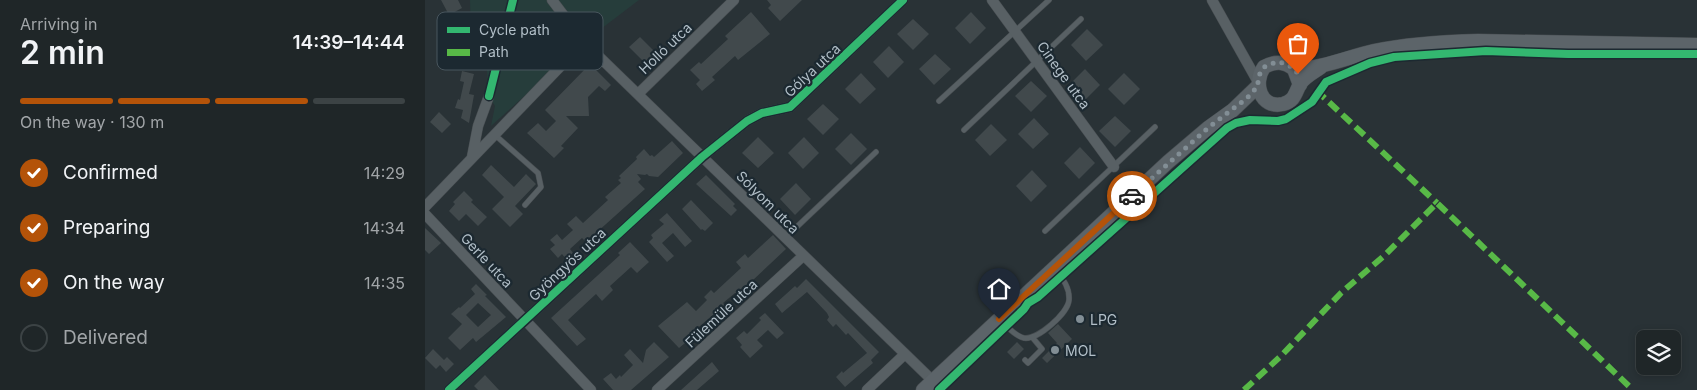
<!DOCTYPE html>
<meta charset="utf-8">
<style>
:root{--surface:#1f2628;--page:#2c3234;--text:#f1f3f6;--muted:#a1a5a8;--line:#3c4345;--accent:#b45309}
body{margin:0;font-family:Inter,sans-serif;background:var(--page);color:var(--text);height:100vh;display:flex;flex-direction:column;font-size:19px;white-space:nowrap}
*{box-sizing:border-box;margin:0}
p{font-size:16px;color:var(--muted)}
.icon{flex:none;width:28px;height:28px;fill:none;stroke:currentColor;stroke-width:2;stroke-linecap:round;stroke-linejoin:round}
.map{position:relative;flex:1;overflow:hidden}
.sheet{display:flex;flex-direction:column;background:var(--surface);width:425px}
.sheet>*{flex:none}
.tools{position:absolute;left:1211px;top:330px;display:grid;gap:10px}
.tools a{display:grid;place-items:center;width:45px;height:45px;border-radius:8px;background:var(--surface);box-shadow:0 2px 8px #0003,0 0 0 1px var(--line);font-size:25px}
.pin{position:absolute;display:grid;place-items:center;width:42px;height:42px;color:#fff;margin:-51px -21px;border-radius:50% 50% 50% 0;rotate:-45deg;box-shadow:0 0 5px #0007}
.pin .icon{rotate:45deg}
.courier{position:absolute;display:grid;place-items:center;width:50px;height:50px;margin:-25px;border:4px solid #b45309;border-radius:50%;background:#fff;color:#222;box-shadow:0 1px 6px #0007}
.headline em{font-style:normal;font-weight:600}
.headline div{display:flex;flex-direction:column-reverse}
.headline{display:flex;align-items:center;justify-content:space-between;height:85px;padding:0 20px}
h1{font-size:32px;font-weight:600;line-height:38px}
.bar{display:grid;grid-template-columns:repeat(4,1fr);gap:8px 5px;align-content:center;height:60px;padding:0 20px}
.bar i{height:6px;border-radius:4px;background:var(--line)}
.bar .selected{background:var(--accent)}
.bar p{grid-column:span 4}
ol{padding:0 20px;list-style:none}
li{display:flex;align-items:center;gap:15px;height:55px}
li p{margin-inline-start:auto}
li .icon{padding:5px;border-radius:50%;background:var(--accent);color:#fff;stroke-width:4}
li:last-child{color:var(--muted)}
li i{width:28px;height:28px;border:2px solid var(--line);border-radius:50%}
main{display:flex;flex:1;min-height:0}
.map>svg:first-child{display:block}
.green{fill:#263d3b}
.building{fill:#41494c;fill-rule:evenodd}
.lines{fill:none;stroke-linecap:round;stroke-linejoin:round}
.lane-casing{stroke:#474d51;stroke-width:6}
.street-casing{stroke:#474d51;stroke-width:11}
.secondary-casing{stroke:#474d51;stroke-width:15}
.lane{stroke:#586064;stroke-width:5}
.street{stroke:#586064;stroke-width:10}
.secondary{stroke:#5c6469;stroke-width:14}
.quiet{stroke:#58b947;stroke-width:6;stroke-dasharray:12 6;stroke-linecap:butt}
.cycleway-casing{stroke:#1c2931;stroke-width:11}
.cycleway{stroke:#33b770;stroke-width:8}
.done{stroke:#828e95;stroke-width:5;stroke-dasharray:0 9}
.route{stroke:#b45309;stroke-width:6}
.poi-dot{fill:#828e95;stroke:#1c2931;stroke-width:2}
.labels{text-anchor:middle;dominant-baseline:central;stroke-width:4.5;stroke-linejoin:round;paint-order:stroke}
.street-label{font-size:14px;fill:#b2bfc8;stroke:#1c2931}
.poi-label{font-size:14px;fill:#b2bfc8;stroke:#1c2931;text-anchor:start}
.key{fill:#1c2931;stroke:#49565e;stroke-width:1}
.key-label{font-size:14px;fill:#b2bfc8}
</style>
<main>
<section class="sheet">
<div class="headline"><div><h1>2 min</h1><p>Arriving in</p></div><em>14:39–14:44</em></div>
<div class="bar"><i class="selected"></i><i class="selected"></i><i class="selected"></i><i></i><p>On the way · 130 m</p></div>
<ol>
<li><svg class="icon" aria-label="check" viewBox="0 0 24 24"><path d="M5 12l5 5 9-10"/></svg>Confirmed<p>14:29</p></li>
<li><svg class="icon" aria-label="check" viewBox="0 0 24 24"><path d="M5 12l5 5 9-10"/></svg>Preparing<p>14:34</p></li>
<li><svg class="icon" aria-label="check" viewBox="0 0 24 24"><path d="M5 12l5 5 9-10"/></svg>On the way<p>14:35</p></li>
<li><i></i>Delivered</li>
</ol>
</section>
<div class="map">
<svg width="1272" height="390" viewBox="0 0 1272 390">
<rect width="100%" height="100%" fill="#293236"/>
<!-- green -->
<path class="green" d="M45,0h169l-50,38 -98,88 4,-20 -6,-10 -2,-25 -16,-38z"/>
<!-- building -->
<path class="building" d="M16,0h17l4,8 -13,7z
M342,0h35l-22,21 -12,-13 3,-3z
M326,12l19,22 -32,26 -3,-4 -23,21 3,3 -13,11 -6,-7 4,-4 -10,-10 9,-8 2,2 27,-25 -3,-3z
M546,12l15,16 -16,16 -15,-16z
M488,19l16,15 -16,16 -16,-16z
M662,29l16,16 -17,16 -15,-16z
M215,37l16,16 -11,10 -16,-16z
M464,46l15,16 -16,16 -15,-16z
M510,54l16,15 -17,16 -15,-16z
M165,64l21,21 -6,6 -6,-5 -11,11 1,19h-23l12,12 -17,18 3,2 -10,10 -27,-25 11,-10 8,8 10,-10 -11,-11z
M660,69l15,16 -16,16 -15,-16z
M37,71l12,3 -5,20 5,1 -5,28 -8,-5 2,-8 -8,-2 3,-9 2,1 4,-18 -4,-1z
M436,73l15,16 -16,15 -15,-15z
M699,73l16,16 -16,16 -16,-16z
M606,81l16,15 -16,16 -16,-16z
M398,104l16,15 -16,16 -16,-16z
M14,112l12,12 -9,9 -12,-11z
M690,116l16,15 -16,16 -16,-16z
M609,118l15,16 -16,15 -15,-15z
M566,124l16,16 -17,16 -15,-16z
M426,133l16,16 -16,16 -16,-16z
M333,137l16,16 -16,15 -16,-15z
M379,137l15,16 -16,16 -15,-16z
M247,141l11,12 -25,24 -9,-1 -2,-2 -2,1 -8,-1 4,5 -3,3 7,7 -59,53 -4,-4 -12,11 3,4 -7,6 -4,-5 -4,4 -8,-9 5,-4 -5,-5 7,-6 5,6 11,-10 -6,-6 9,-8 7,7 25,-23 -3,-3 16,-14 -3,-3 3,-2 -2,-2 18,-17 -1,-2 8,-8 6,7 2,-1 2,2z
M655,147l15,16 -16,16 -15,-16z
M66,165l23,22 12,-13 10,10 -21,22 8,8 -13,13 -18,-18 12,-12 -22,-22z
M607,170l15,16 -16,16 -15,-16z
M281,175l29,29 -2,2 4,4 -6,6 -35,-32z
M371,183l15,16 -16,16 -15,-16z
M39,191l9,9 -2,2 16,15 -9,9 -12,-12 -7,7 -10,-10 6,-7 -2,-2z
M266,200l22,23 -8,8 -3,-2 -1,1 -19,-21z
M242,213l25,28 -7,6 -12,-14 -11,10 12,13 -7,6 -18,-20 4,-4 -2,-3 13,-11 -5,-4z
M0,228l16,15 -12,11 -4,-4z
M348,235l13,14 -49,46 -2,-2 -12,10 2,2 -37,31 2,3 -11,9 -21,-22 29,-24 9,9 11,-11 -3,-3 7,-7 3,3 27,-25 -5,-6 9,-8 3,4z
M205,242l19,20 -12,11 -6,-6 -21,19 3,4 -11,11 -6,-7 -28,26 18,19 -9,7 -26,-28 69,-63 -2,-2z
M381,279l73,73 -8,8 2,3 -28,24 -9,-10 6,-6 1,2 24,-20 -19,-20 -2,2 -10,-11 -3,3 -6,-7 2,-3 -2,-4 -20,-21 -25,21 -7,-9 20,-18 2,2z
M51,284l11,11 -2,1 21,21 -30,25 -3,-4 -13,12 -12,-12 14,-14 -11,-10 8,-7 1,1 15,-14 -4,-5zM53,303l13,12 -13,12 -12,-12z
M340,313l19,20 -7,6 -9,-9 -11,10 6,6 -13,12 -10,-11 2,-2 -6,-7 8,-7 3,3 14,-14 -2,-2z
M633,324l14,15 -25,24 -5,-5 15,-15 -9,-10z
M229,342l15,15 -38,33h-18l-10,-11 8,-6 5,6 4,-4 1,2 12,-12 -9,-10 6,-6 13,14 3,-13z
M592,342l7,7 -10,10 -7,-7z
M8,349l11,11 3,-3 7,7 -8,8 -6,-7 -4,4 -11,-11z
M287,362l7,9 -22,19h-16z
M60,375l14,15h-21l-4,-4z"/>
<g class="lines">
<!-- lane casing -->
<g class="lane-casing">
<path id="lane" d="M514,101l110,-101
M539,130l117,-111
M70,135l43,38 3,14 -16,18
M620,231l110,-104
M360,238l91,-86
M574,320c8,5 15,16 25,18 14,2 44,-25 45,-38 1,-13 -7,-22 -14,-31
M600,360l3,3 14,-14 -10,-12"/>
</g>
<!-- street casing -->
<g class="street-casing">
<path id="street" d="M127,0l32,42 349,339
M567,0l122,167
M787,0l46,82
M213,94l96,-94
M47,157l6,-31 11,-30
M0,207l159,-165
M0,214l166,176
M24,390l253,-233 45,-36 15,-8 28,-6 113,-107
M232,390l146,-134
M442,390l38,-36"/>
</g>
<!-- secondary casing -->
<g class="secondary-casing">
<path id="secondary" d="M869,69c27,0 54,-12 80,-18 34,-7 69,-9 104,-10l219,4
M875,85l-6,-16c-10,-8 -19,-8 -30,-2 -11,16 -4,42 19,37 12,-3 12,-11 17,-20 4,-7 14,-12 21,-17
M498,390l245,-228 40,-34 25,-18 25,-24"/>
</g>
<!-- lane -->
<use href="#lane" class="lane"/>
<!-- street -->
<use href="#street" class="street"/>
<!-- secondary -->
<use href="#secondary" class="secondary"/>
<!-- quiet -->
<path class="quiet" d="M891,90l121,113
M819,390l38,-35 59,-62 44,-38 52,-52 196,187"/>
<!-- cycleway casing -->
<g class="cycleway-casing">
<path id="cycleway" d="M64,96l24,-96
M24,390l253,-233 45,-36 15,-8 28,-6 113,-107
M514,390l85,-81 4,-6 10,-6 189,-169 9,-5 14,-3 28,1 8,-2 26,-17 14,-20 44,-19 24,-6 92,-6 82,3h129"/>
</g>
<!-- cycleway -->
<use href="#cycleway" class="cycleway"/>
</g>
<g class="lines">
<!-- done -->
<path class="done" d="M707,196l76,-68 39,-30 11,-12v-9l6,-10 12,-5 7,1 11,5 4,6"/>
<!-- route -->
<path class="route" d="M574,319l133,-123"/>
</g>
<!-- markers -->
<g class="poi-dot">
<circle cx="655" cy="319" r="5"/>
<circle cx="630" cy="350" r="5"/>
</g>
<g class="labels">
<!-- street labels -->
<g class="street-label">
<text transform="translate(240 48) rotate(-44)">Holló utca</text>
<text transform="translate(387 70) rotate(-43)">Gólya utca</text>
<text transform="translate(639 75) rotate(54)">Cinege utca</text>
<text transform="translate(343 202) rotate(45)">Sólyom utca</text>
<text transform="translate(62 260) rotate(47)">Gerle utca</text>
<text transform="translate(142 264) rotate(-43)">Gyöngyös utca</text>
<text transform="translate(296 313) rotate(-43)">Fülemüle utca</text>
</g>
<!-- poi labels -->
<g class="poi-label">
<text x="665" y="319">LPG</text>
<text x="640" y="350">MOL</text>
</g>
</g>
<!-- legend -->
<rect x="12" y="12" width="166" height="58" rx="8" class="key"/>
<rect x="22" y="27" width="23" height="6" fill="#33b770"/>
<rect x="22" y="49" width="23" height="7" fill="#58b947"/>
<g class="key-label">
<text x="54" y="35">Cycle path</text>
<text x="54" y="57">Path</text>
</g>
</svg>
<div class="tools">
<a><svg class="icon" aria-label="layers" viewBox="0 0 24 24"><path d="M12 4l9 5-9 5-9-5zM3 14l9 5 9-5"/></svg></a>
</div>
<div class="pin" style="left:873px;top:74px;background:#ea580c"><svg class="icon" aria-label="bag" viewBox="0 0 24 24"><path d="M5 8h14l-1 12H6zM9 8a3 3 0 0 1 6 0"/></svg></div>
<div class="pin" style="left:574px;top:319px;background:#1f2937"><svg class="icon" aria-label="home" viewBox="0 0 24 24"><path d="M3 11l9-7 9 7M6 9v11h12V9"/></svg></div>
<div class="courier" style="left:707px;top:196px"><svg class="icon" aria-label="car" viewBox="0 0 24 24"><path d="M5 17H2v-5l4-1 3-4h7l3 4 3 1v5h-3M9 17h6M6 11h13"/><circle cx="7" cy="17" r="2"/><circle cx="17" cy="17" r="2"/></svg></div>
</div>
</main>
